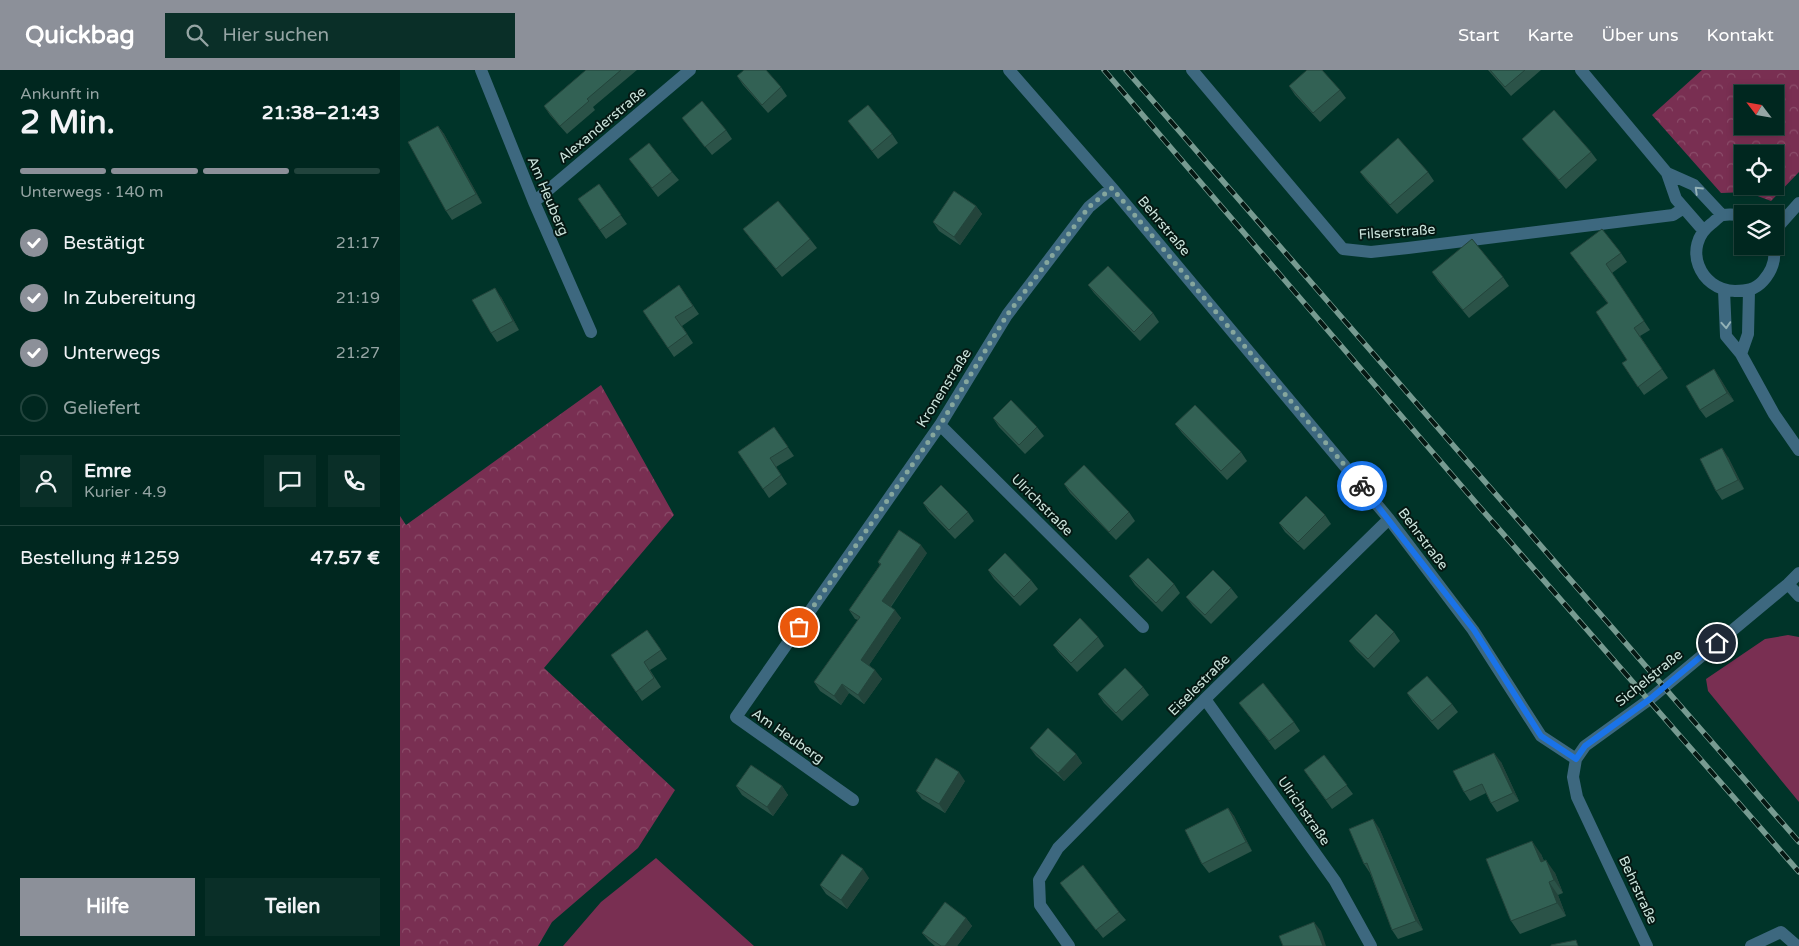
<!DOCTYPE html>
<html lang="de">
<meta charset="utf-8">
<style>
:root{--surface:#00271f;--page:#0a2f28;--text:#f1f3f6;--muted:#95a5a4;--line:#22443d;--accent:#8c9099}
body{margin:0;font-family:"Varela Round",sans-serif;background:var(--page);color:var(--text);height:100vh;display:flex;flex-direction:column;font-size:19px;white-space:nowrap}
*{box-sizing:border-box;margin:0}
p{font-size:16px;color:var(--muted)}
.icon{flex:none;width:28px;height:28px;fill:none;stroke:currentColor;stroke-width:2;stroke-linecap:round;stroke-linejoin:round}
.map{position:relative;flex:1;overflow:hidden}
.drawer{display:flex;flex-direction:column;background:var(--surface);width:400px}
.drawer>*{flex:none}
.needle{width:32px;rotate:301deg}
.controls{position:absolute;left:1334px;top:15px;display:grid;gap:10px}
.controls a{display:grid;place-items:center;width:50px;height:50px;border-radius:0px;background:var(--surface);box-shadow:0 2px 8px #0003,0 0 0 1px var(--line);font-size:25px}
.pin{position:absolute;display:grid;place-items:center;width:42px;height:42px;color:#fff;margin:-21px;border:2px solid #fff;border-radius:50%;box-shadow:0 1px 5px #0007}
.courier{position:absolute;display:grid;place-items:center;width:50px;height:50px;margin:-25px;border:4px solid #1a73e8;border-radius:50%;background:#fff;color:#222;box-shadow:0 1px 6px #0007}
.headline em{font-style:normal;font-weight:700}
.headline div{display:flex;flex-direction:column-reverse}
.headline{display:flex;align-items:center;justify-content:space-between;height:85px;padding:0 20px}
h1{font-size:32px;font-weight:700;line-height:38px}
.bar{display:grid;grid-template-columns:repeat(4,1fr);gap:8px 5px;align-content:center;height:60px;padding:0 20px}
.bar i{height:6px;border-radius:4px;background:var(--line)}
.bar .selected{background:var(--accent)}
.bar p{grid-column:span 4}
.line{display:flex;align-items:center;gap:12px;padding:0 20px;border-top:1px solid var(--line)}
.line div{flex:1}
.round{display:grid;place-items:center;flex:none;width:52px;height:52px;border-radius:0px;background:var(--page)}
ol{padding:0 20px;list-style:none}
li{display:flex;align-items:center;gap:15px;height:55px}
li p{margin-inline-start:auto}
li .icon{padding:5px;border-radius:50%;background:var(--accent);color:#fff;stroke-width:4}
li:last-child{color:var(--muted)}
li i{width:28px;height:28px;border:2px solid var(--line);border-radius:50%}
.cta{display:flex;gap:10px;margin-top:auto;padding:10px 20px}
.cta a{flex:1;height:58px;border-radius:0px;background:var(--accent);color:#fff;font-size:20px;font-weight:700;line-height:58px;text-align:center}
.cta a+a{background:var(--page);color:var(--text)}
header{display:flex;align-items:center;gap:30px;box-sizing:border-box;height:70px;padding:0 25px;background:var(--accent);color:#fff}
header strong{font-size:24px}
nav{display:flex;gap:28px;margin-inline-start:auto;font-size:18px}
.search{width:350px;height:45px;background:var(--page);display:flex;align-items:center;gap:12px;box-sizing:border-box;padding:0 18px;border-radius:0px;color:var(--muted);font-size:19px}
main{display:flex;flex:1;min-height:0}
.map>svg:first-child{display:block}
.green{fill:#792f52}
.forest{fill:url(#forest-crowns);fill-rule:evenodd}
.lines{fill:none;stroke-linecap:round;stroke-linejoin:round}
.minor{stroke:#3d687f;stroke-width:12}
.rail-casing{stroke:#779b91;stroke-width:5.5}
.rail{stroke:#051813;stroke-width:4;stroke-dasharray:11;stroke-linecap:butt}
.wall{fill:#2b5348}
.shaded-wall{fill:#23443b}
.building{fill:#326154;stroke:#23443b}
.oneway{stroke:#93b2b7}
.done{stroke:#85a69d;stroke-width:5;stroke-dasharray:0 9}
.route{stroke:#1a73e8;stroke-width:6}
.labels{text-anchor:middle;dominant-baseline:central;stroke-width:4;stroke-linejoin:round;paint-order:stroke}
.street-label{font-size:14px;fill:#cce4dc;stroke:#051813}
</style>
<header>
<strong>Quickbag</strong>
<div class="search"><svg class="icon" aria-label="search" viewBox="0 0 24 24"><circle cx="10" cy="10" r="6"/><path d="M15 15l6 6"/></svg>Hier suchen</div>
<nav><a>Start</a><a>Karte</a><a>Über uns</a><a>Kontakt</a></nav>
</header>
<main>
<section class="drawer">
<div class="headline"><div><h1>2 Min.</h1><p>Ankunft in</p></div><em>21:38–21:43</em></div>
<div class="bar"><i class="selected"></i><i class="selected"></i><i class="selected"></i><i></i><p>Unterwegs · 140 m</p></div>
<ol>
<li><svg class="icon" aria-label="check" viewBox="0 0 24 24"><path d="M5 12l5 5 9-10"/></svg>Bestätigt<p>21:17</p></li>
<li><svg class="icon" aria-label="check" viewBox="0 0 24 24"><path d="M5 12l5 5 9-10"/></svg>In Zubereitung<p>21:19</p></li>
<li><svg class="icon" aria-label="check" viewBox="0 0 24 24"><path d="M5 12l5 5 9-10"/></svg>Unterwegs<p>21:27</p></li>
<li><i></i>Geliefert</li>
</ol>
<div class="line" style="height:90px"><a class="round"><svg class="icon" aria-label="person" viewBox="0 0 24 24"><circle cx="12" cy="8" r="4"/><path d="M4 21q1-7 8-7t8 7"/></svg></a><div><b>Emre</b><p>Kurier · 4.9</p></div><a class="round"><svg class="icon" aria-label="chat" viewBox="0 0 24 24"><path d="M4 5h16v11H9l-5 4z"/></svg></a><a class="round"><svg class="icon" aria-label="phone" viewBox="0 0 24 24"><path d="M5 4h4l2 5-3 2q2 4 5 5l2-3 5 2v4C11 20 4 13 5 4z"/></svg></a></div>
<div class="line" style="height:65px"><div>Bestellung #1259</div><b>47.57 €</b></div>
<div class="cta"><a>Hilfe</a><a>Teilen</a></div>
</section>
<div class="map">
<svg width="1399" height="876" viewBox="0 0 1399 876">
<defs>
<pattern id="forest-crowns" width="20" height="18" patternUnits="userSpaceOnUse" patternTransform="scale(1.25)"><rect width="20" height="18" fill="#792f52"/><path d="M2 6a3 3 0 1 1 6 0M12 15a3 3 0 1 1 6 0" fill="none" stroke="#8b4d6a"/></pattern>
</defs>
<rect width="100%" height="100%" fill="#003429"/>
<!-- green -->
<path class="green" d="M1388,565l11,2v165l-91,-111 -2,-12 59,-40z
M256,788l98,88h-191l38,-44z"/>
<!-- forest -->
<path class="forest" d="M1302,0h97v102l-28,29 -24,-9 -26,1 -69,-78zM1342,24h33v32h-33zM1342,84h33v32h-33z
M201,315l73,130 -130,153 131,122 -37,58 -86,74 -14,24h-138v-430l6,9z"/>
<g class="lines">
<!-- minor -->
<path class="minor" d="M81,0l53,132 57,130
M609,0l103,118 277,331 84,111 68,106 35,23
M792,0l151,179 28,3 37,-4 265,-33 11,-7
M1181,0l86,103 9,26 27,31
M1267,103l27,12 28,30
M134,132l156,-132
M1342,145c-5,0 -13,-1 -19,0 -4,1 -8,6 -12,9 -29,22 -12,66 24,67 11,0 20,-1 28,-10 8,-9 14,-22 10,-35
M1375,160l24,-27
M1324,220l2,46 15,18 33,60 25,36
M1341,284l7,-20 1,-43
M540,355l203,202
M1388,514l11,12
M805,629l130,182 36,65
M453,730l-117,-83 204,-292 67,-110 82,-108 23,-19
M669,876l-29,-41 -1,-25 19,-32 147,-149 184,-180
M1247,876l-70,-149 -4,-20 3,-18 9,-13 65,-47 138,-115 11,-11
M1351,876l30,-14 16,14"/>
<!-- rail casing -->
<g class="rail-casing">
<path id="rail" d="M704,0l373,434 322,368
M726,0l673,772"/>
</g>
<!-- rail -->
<use href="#rail" class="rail"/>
</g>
<!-- wall -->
<path class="wall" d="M186,0h51l-44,37 2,3 -28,24 -17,-19 -6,-9z
M1088,0h53l-30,26z
M337,6l44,11 6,9 -19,17 -25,-28z
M889,16l51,4 6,8 -26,24 -25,-27z
M282,48l44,12 6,9 -20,16z
M448,51l44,13 6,9 -20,16z
M38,56l6,8 38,69 -30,17 -6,-9z
M1122,69l69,13 6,8 -31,29 -37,-42z
M229,89l43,13 7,8 -21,17z
M960,102h68l6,9 -37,33 -31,-34z
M199,114l28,40 -21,15 -28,-40z
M576,136l6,8 -22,31 -21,-14 -6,-9z
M343,159l67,10 7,9 -35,29 -32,-39z
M1170,183h51l6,9 -15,11 38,57 -10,6 28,42 -24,17 -22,-32 5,-3 -19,-56z
M1032,202l71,5 6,9 -40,32 -31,-37z
M279,215l20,29 -17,12 11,17 -19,14 -31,-46z
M688,215l65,28 6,9 -19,19 -46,-48z
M101,227l18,33 -22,12 -6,-9z
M1314,299l20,32 -28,17 -6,-8z
M593,348l44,9 7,9 -19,18 -26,-27z
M775,354l66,28 6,9 -20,19 -45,-47z
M374,357l20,29 -18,11 11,17 -18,14 -31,-46z
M1328,387l16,32 -22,11 -6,-9z
M664,414l65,28 6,9 -19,19 -46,-47z
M523,433l45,9 6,9 -19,18 -26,-27z
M925,445l6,9 -27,26 -19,-18 -6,-9z
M527,483l-36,54 10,11 -32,47 13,14 -18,25 -15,-11 -8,12 -21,-14 -6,-9 44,-62 -3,-1 -6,-9 31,-45 -2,-3z
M588,500l43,10 7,9 -18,17 -26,-27z
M729,506l45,8 6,9 -18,19 -27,-27z
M831,518l7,9 -27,27 -18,-18 -7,-9z
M247,560l20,29 -17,11 11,17 -19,14 -31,-46z
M994,562l6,9 -26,27 -18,-18 -7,-9z
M698,567l6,9 -27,26 -18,-19 -6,-8z
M743,617l6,8 -27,26 -18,-18 -6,-9z
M1007,623l45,11 6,8 -20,18 -25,-28z
M839,633l55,19 6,9 -25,19z
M630,678l46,6 6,9 -18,18 -28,-25z
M924,685l29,39 -21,15 -28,-39z
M1101,692l18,39 -22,11 -6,-9 -5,-10 -16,8 -6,-9z
M565,711l-20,32 -23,-14 -6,-8z
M336,716h46l6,9 -15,21 -31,-21z
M828,738l6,8 18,35 -43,22 -7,-9z
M979,758l44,102 -25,9 -6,-9 -22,-57 -6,-9z
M1141,784l3,7 11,12 8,20 -5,2 8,21 -46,18 -9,-13z
M469,808l-22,31 -21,-15 -6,-9z
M660,813l59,29 7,8 -23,18z
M566,848l6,8 -15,20h-22l-6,-5 -7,-8z"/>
<!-- shaded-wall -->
<path class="shaded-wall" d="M38,56l6,8 38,69 -6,-9z
M576,136l6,8 -22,31 -6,-8z
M95,218l6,9 18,33 -6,-9z
M1314,299l6,9 14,23 -7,-8z
M1322,378l6,9 16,32 -6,-9z
M521,475l6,8 -39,57 -6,-9z
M495,540l6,8 -34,50 -6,-8z
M475,600l7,9 -18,25 -6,-9z
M442,614l7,9 -8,12 -7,-9z
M1094,683l7,9 18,39 -6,-8z
M676,684l6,9 -18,18 -6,-8z
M559,702l6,9 -20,32 -6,-9z
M382,716l6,9 -15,21 -6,-9z
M828,738l6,8 18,35 -6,-9z
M973,749l6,9 44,102 -7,-9z
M1132,771l9,13 9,21 -9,-13z
M1146,790l9,13 8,20 -9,-13z
M463,799l6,9 -22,31 -6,-9z
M1149,812l9,13 8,21 -9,-13z
M566,848l6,8 -15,20h-12z
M914,852l7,9 5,15h-3z"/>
<!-- building -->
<path class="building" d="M186,0h35l-34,29 2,2 -29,25 -16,-20z
M344,0h22l15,17 -19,18 -25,-29z
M907,0h15l18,20 -27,23 -24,-27z
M1090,0h35l-20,17z
M302,31l24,29 -21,17 -23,-29z
M468,35l24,29 -20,17 -24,-30z
M1154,40l37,42 -32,28 -37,-41z
M38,56l38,68 -30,17 -38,-69z
M998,68l30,34 -38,33 -30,-33z
M249,73l23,29 -20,16 -23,-29z
M199,114l22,31 -21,15 -22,-31z
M554,121l22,15 -22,31 -21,-15z
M378,131l32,38 -34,30 -33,-40z
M1202,159l19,24 -15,11 38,57 -10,7 28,41 -24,18 -16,-24 5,-3 -31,-48 12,-9 -38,-50z
M1072,169l31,38 -40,33 -31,-38z
M708,196l45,47 -19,19 -46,-47z
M279,215l14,21 -18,11 12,17 -19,14 -25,-37z
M95,218l18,33 -22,12 -19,-33z
M1314,299l13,24 -27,17 -14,-24z
M611,330l26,27 -18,18 -26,-27z
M795,335l46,47 -20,19 -46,-47z
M374,357l14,20 -18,11 11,17 -18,14 -25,-37z
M1322,378l16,32 -22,11 -16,-32z
M684,395l45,47 -20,20 -45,-48z
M541,415l27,27 -19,18 -26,-27z
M906,426l19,19 -27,27 -19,-19z
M499,460l22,15 -39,56 13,9 -34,50 14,10 -17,25 -16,-11 -8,12 -20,-14 46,-65 -11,-7 32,-46 -3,-2z
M605,483l26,27 -17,17 -26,-27z
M748,488l26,26 -18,19 -27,-27z
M813,500l18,18 -26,27 -19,-18z
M976,544l18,18 -26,27 -19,-18z
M680,548l18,19 -27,26 -18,-18z
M247,560l14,20 -17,12 10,16 -18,14 -25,-37z
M725,598l18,19 -27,26 -18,-19z
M1027,606l25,28 -20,17 -25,-28z
M863,613l31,39 -25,19 -30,-38z
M648,658l28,26 -18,19 -28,-25z
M1094,683l19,40 -22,10 -9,-19 -18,8 -11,-21z
M924,685l23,30 -21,15 -22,-30z
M536,688l23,14 -20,32 -23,-13z
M351,695l31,21 -15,21 -31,-21z
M828,738l18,34 -44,22 -17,-34z
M973,749l43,102 -24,9 -25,-67 -3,1 -15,-35z
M1132,771l9,21 5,-2 8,20 -5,2 8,21 -46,18 -25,-62z
M442,784l21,15 -22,31 -21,-15z
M683,795l36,47 -23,18 -36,-47z
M545,832l21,16 -21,28h-4l-19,-13z
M914,852l9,24h-40l-4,-10z
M1176,870l2,6h-27v-1z"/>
<!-- one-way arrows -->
<defs><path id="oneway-chevron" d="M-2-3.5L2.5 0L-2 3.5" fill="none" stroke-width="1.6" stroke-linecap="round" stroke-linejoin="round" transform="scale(1.25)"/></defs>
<g class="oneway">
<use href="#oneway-chevron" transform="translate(1298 120) rotate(-136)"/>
<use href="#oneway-chevron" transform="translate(1326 255) rotate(86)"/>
</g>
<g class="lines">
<!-- done -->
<path class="done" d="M399,557l141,-202 67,-110 82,-108 23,-19 250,298"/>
<!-- route -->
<path class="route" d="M962,416l112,144 67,106 35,23 9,-13 65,-47 67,-56"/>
</g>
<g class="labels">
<!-- street labels -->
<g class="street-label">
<text transform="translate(202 55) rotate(-40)">Alexanderstraße</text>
<text transform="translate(148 126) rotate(67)">Am Heuberg</text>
<text transform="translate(764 156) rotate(50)">Behrstraße</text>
<text transform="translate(997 162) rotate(-4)">Filserstraße</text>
<text transform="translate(544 318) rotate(-58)">Kronenstraße</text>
<text transform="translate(642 435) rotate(45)">Ulrichstraße</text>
<text transform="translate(1023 469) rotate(53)">Behrstraße</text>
<text transform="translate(1249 608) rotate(-39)">Sichelstraße</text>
<text transform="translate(799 615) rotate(-45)">Eiselestraße</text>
<text transform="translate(388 666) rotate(35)">Am Heuberg</text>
<text transform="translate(904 741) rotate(55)">Ulrichstraße</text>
<text transform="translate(1238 820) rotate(65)">Behrstraße</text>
</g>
</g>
</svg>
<div class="controls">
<a><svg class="needle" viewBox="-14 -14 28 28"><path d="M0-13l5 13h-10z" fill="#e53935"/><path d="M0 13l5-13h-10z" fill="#95a5a4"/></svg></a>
<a><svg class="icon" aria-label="locate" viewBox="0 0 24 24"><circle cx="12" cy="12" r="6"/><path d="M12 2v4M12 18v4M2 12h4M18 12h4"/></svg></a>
<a><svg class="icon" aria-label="layers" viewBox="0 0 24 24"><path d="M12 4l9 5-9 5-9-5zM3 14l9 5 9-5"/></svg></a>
</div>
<div class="pin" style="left:399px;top:557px;background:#ea580c"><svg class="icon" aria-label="bag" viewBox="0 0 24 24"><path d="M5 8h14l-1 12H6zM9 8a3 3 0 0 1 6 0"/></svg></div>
<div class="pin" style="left:1317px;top:573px;background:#1f2937"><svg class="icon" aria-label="home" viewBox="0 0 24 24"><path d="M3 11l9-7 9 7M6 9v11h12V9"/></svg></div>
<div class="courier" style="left:962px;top:416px"><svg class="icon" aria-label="bike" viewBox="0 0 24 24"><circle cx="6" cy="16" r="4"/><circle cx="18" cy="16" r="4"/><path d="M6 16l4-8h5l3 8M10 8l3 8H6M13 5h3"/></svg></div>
</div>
</main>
